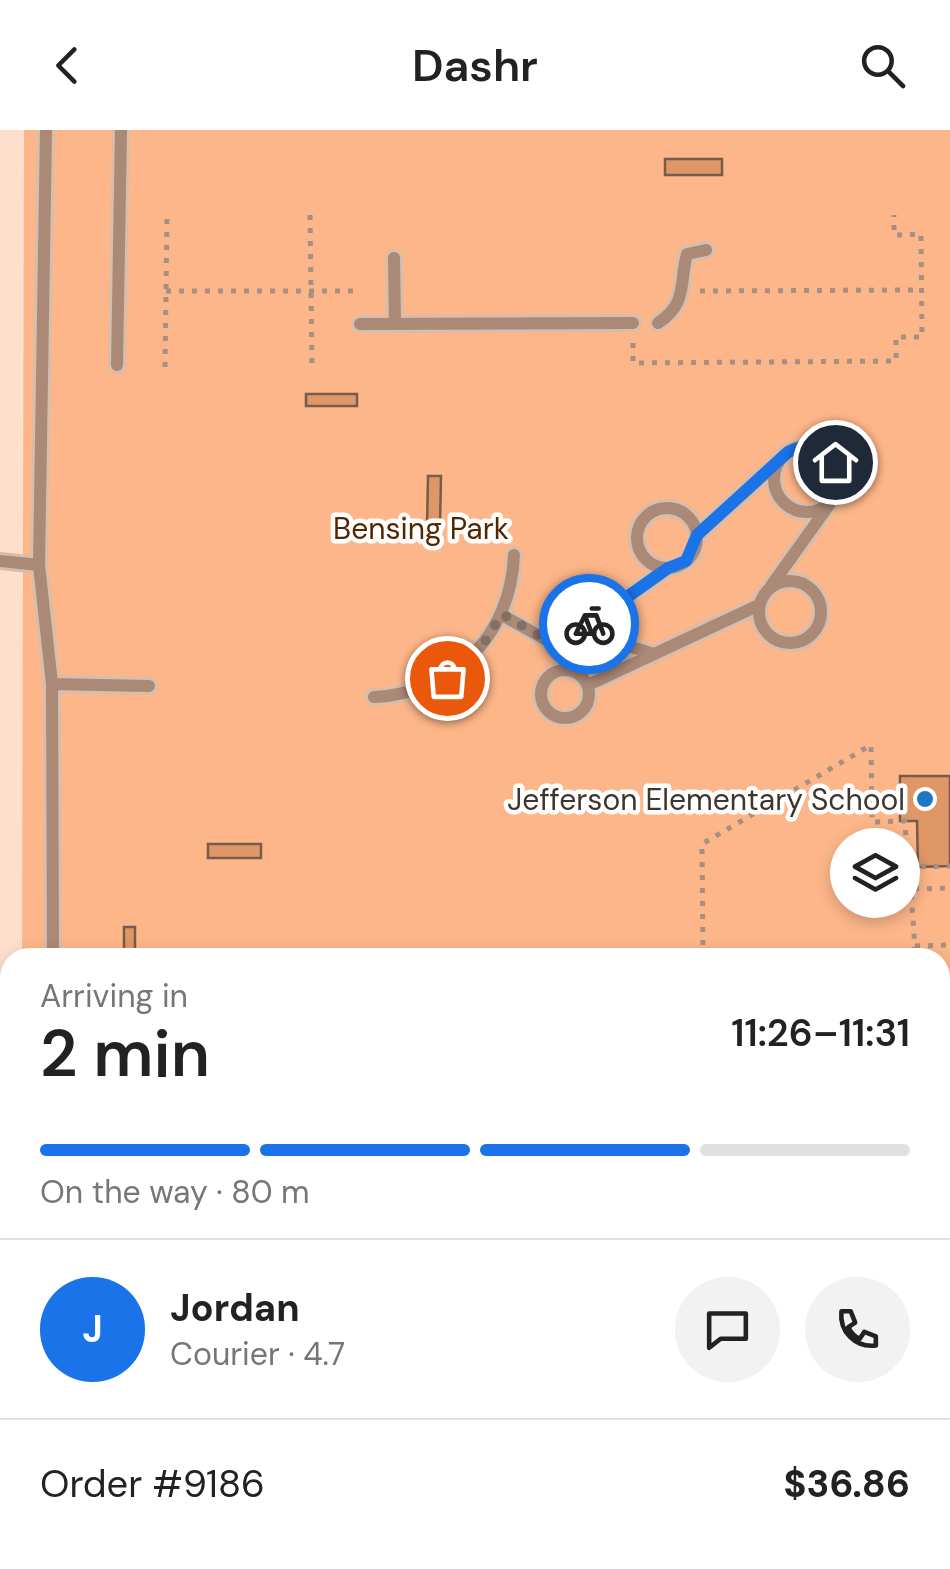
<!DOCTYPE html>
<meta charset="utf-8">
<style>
:root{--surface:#fff;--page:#f2f2f2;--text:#222;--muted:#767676;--line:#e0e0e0;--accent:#1a73e8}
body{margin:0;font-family:"DM Sans",sans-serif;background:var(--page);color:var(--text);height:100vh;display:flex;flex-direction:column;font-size:38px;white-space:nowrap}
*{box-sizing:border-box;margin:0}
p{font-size:32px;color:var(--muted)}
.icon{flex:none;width:55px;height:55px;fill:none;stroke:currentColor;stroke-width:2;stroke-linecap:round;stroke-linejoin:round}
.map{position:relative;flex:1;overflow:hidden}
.details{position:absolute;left:0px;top:818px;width:950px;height:622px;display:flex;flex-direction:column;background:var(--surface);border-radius:30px 30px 0 0;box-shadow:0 5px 15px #0003}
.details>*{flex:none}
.tools{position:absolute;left:830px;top:698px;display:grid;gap:20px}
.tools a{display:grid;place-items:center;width:90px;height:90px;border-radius:50%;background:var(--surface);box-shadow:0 5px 15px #0003;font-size:50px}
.pin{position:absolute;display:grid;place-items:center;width:85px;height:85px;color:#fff;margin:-42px;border:5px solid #fff;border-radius:50%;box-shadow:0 2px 10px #0007}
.courier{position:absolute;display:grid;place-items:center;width:100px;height:100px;margin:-50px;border:8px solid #1a73e8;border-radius:50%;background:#fff;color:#222;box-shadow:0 2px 12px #0007}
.summary em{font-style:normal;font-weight:600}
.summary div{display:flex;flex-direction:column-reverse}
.summary{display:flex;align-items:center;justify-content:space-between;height:170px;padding:0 40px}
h1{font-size:65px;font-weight:600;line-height:75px}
.bar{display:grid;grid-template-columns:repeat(4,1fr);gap:15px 10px;align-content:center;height:120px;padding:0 40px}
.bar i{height:12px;border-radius:8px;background:var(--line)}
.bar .current{background:var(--accent)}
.bar p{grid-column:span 4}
.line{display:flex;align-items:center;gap:25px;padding:0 40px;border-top:2px solid var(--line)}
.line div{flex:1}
.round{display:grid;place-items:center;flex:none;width:105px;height:105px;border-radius:52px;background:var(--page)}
header{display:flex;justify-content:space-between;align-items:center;height:130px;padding:0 40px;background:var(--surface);font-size:45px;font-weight:600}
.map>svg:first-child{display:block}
.built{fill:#f7d1ba}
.green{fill:#fdb689;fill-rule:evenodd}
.building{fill:#e09767;stroke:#775c4c;stroke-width:2.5}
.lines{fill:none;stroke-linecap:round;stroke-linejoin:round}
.lane-casing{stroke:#d7bdac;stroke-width:18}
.path{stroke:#a59082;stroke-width:5;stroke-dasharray:5 8;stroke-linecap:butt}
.lane{stroke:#aa8976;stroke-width:12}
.done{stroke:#827065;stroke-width:10;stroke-dasharray:0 18}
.route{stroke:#1a73e8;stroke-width:12}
.poi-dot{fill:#1e77c4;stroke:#fff;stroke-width:4}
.labels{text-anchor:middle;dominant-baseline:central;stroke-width:9;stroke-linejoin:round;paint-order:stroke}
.park-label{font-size:30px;fill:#542600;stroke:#fff}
.poi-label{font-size:30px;fill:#40342d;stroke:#fff;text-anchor:end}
</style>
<header><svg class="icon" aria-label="back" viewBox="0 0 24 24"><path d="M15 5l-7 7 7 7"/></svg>Dashr<svg class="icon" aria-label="search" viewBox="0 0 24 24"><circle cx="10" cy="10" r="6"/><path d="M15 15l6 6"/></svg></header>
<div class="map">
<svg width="950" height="1439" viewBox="0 0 950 1439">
<rect width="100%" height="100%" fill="#fddfcc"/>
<!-- built -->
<path class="built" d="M413,1430h337l-1,9h-336z"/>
<!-- green -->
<path class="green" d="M24,0h926v1272h-10v-444h-918zM848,715h54v55h-54z"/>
<!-- building -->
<path class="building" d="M665,29h57v16h-57z
M306,264h51v12h-51z
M428,346h13l-1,50h-13z
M900,646h50v90l-32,1 -1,-46h-17z
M208,714h53v14h-53z
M124,797h11v31h-11z"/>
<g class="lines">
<!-- lane casing -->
<g class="lane-casing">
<path id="lane" d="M46,0l-7,435 13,119 1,274
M394,128l1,66
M658,193c30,-20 21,-39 29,-69l19,-4
M360,194l273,-1
M117,235l4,-235
M774 349a33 33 0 1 1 66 0a33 33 0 1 1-66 0Z
M637 408a30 30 0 1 1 60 0a30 30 0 1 1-60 0Z
M697,405l80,-72
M0,431l39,4
M759 482a31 31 0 1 1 62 0a31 31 0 1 1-62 0Z
M771,456l58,-81
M502,485l48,27 30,-11 88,-63
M580,501l74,23
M541 564a24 24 0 1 1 48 0a24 24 0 1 1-48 0Z
M52,554l97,2
M588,555l171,-80
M374,567c80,-4 137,-62 140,-142
M0,936l10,1
M940,1235h10
M433,1430l3,9
M70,1439v-9"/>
</g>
<!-- path -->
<path class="path" d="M310,85l2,151
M166,161h195
M700,161l222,-1
M633,213v20l263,-2v-24h26l-1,-103 -27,1v-20
M165,237l2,-152
M908,737l42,-1
M914,759l36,-1
M915,816l35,-1
M703,828l-1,-114 169,-99 1,77 33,-1c2,47 9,90 10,137
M940,875h10
M940,1124h10"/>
<!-- lane -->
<use href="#lane" class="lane"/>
</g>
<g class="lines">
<!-- done -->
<path class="done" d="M447,548l37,-35 18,-29 48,28 39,-18"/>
<!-- route -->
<path class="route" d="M589,494l79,-56 18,-7 11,-26 91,-83c18,-8 34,-6 47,10"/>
</g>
<!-- markers -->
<circle class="poi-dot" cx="925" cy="669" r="10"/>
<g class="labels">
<!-- park labels -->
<g class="park-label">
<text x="421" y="398">Bensing Park</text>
</g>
<!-- poi labels -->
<g class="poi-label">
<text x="905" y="669">Jefferson Elementary School</text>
</g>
</g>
</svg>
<div class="tools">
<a><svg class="icon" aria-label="layers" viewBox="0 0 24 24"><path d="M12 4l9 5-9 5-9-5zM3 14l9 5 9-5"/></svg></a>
</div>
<div class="pin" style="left:447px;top:548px;background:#ea580c"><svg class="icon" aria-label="bag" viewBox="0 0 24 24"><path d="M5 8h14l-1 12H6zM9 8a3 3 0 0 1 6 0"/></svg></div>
<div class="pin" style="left:835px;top:332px;background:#1f2937"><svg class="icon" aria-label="home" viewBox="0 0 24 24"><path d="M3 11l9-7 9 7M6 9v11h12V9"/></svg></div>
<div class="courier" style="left:589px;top:494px"><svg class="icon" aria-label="bike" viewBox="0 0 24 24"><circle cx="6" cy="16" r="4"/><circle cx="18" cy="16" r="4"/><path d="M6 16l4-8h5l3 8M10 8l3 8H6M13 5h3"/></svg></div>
<section class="details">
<div class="summary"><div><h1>2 min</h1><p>Arriving in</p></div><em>11:26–11:31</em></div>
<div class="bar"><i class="current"></i><i class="current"></i><i class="current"></i><i></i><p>On the way · 80 m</p></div>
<div class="line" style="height:180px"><b class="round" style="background:var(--accent);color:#fff">J</b><div><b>Jordan</b><p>Courier · 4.7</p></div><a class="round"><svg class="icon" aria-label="chat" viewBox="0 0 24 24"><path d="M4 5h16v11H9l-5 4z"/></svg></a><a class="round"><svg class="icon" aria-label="phone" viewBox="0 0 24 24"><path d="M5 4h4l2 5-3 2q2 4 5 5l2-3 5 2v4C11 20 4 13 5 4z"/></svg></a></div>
<div class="line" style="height:130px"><div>Order #9186</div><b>$36.86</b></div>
</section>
</div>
